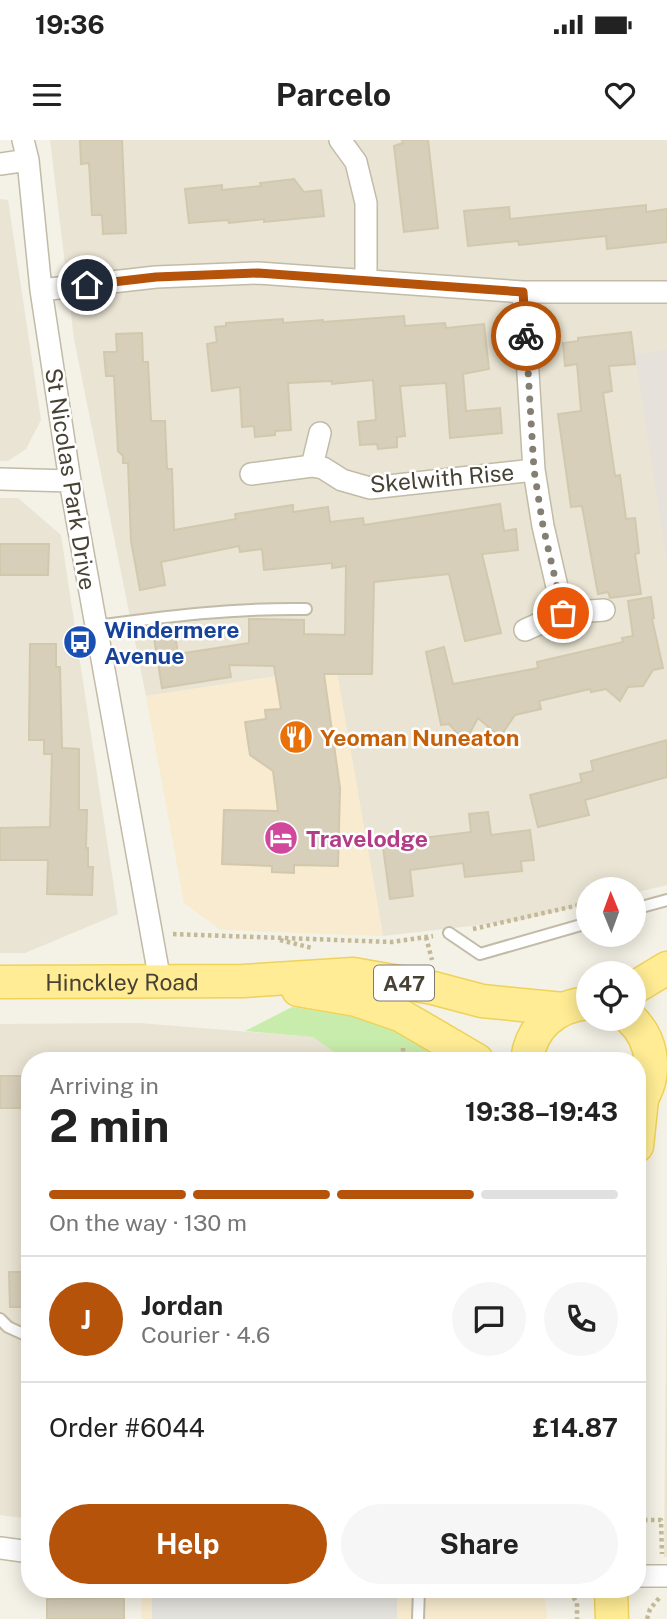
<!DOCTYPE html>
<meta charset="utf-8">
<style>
:root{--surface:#fff;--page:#f6f6f6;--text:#222;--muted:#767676;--line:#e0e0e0;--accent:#b45309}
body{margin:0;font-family:"Public Sans",sans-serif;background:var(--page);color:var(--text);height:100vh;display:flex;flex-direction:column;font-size:26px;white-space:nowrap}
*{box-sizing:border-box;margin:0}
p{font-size:23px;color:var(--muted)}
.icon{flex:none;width:38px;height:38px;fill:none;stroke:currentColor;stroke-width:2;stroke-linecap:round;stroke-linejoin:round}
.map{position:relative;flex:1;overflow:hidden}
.sheet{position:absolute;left:21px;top:912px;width:625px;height:546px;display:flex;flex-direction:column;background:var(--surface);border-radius:28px;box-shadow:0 4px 18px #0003}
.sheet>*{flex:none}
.needle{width:46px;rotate:359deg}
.tools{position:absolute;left:576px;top:737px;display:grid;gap:14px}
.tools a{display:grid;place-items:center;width:70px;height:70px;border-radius:50%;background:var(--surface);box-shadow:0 4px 18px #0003;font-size:35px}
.pin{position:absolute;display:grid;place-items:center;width:60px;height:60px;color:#fff;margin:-30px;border:4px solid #fff;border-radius:50%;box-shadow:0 2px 7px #0007}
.courier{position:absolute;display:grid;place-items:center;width:70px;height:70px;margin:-35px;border:5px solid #b45309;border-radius:50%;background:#fff;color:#222;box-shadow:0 2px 9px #0007}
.headline em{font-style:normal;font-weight:700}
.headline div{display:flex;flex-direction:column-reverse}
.headline{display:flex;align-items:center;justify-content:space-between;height:119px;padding:0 28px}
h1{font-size:46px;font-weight:700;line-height:52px}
.bar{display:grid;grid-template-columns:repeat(4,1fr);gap:10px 7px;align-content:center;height:84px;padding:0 28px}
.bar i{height:9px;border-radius:5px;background:var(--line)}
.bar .on{background:var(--accent)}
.bar p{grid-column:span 4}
.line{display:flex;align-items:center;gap:18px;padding:0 28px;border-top:2px solid var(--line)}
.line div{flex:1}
.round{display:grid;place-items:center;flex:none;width:74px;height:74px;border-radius:37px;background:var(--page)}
.button{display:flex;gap:14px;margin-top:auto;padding:14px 28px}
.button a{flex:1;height:80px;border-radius:42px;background:var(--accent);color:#fff;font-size:28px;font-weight:700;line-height:80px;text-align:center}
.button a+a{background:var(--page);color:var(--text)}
.status{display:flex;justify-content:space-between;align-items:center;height:49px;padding:0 35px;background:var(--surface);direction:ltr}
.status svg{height:19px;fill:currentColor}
header{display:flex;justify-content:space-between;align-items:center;height:91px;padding:0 28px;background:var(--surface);font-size:32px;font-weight:700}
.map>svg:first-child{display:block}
.residential{fill:#e9e4d3}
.commercial{fill:#f8ebcf}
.industrial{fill:#e6e2db}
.green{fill:#c8ecab}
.parking{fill:#e5e3de}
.building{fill:#d7cfba;stroke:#d2c8ad;stroke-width:2}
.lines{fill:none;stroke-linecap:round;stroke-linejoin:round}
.lane-casing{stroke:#c1bba7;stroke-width:14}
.street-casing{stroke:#c1bba7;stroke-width:24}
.primary-casing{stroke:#eed25a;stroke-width:35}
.path{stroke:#c4b997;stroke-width:4.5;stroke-dasharray:3.5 3.5;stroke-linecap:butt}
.lane{stroke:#fff;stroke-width:10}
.street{stroke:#fff;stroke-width:21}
.primary{stroke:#ffec94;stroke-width:32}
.done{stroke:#847f72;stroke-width:7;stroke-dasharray:0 12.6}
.route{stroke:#b45309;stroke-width:9}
.labels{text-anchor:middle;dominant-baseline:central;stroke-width:5;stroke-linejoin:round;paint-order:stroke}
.shield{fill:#fff;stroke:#7f7b71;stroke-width:2}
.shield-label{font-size:21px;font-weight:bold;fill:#484234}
.street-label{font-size:23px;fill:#484234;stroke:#fff}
.transit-label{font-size:23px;font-weight:bold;fill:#164399;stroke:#fff;text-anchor:start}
.food-label{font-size:23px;font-weight:bold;fill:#c56008;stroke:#fff;text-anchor:start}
.hotel-label{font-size:23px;font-weight:bold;fill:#b23c85;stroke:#fff;text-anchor:start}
</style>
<div class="status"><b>19:36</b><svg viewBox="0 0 49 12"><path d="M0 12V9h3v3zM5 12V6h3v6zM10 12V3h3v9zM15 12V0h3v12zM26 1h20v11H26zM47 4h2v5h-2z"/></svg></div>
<header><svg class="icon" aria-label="menu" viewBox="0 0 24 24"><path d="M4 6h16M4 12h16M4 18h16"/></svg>Parcelo<svg class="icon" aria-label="heart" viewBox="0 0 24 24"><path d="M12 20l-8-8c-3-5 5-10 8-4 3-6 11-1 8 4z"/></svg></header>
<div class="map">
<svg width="667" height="1479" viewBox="0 0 667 1479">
<rect width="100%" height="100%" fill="#f4f1e6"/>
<!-- residential -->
<path class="residential" d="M50,0h617v745l-33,8v-4h-46v15l-66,16 -139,16 -47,-269 -190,29 -72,-357z
M0,59l8,1 33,220 -15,29 -18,12h-8z
M0,358h18l43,37 57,379 -93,39h-25z
M139,883l174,14 32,23h-315v459l-30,-4v-491z
M667,1113v304h-3z"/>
<!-- commercial -->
<path class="commercial" d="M336,527l47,269 -162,-6 -37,-27 -38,-207z
M142,1449h119l284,8 2,22h-406z"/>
<!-- industrial -->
<path class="industrial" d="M667,209v214l-32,-208z"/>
<!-- green -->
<path class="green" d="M292,867l85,14 44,18 25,21h-101l-32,-23 -68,-6z"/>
<!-- parking -->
<path class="parking" d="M397,1455v24h-245v-21z"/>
<!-- building -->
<path class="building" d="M80,0h42l4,93 -23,1 -1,-19h-10l-3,-52 -8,1z
M402,0h26l10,88 -34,4 -10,-86 9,-3z
M294,39l10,13 17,-2 3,26 -60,6v-3l-35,4 -1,-3 -39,3 -4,-34 37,-4v5l39,-4 -1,-3z
M646,65v7l21,-3v33l-60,7 -1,-13 -87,9 -1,-4 -50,5 -4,-35 45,-4 1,12z
M404,176l1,10 40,-3 1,5 38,-4 5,45 -26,5 3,37 34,-3 2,25 -52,5 -4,-55 -46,3 5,50 -8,1v10l-19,2 -1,-5 -17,1 -2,-23 18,-2 -3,-40 -41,4v-3l-44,2 3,47 -16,1v4l-20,2 -1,-11 -12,1 -2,-40 -28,4 -5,-47 10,-2 -2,-15 11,-1v-3l57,-4v4l40,-3v2z
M631,192l4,32 -26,2 3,25 -9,2 12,83 5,-1 6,44 9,-1 4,35 -4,1 6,40 -31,4 -2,-6 -10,2 -16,-88 -11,1 -13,-93 23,-3 -4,-47 -12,2 -2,-23 15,-2v-3z
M142,193l1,29h5l3,59h14l2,48h5l2,61 62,-11 -1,-5 58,-9v7l35,-5 2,15 33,-4 1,7 136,-21 4,27 12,-2 2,21 -36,4 19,79 -36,8 -16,-67 -75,8 -2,92h-48l16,114 -2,78 -44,-1v8l-22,-1v-6l-50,-2 2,-54 54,1 -5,-40 -23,-16 -5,-33 21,-3 -1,-9 16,-1 -7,-43 -45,-1 2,12 -69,11 -8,-50 21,-3 3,19 71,-11v-24l55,1v14l41,1 1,-69 -14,2v-5l-68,7 -2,-21 -22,3 -1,-6 -78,16 4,23 -25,5 -9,-49 -3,-78h-5v-7l-5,-5 -4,-75h-8l-2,-24h13l-1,-18z
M0,404h49l-1,31h-48z
M651,457l3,21 -2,1 11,49 -10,2 -10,16 -15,1 -8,14 -14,-12 -15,3 -1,-3 -51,12 2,8 -26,6 -15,22 -22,-19 -13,24 -16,-18 -8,1 -15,-73 18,-5 9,37 85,-16 -1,-6 86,-20 -1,-4 11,-2 -5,-35z
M30,504h26v23h4l2,81 17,1v61h8l-1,38h2v19h5l-1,28 -45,-1 1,-34h-48v-32l50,-1 2,-73h-8v-14h-15z
M667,600v37l-82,23 4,15 -51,12 -8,-32 52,-13 -2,-8 13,-3 -2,-10z
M488,672l3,23 39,-5 4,30 -13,1 1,10 -57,6 -2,-14 -53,7 3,26 -23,3 -8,-59 24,-4 1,4 64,-8 -2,-18z
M0,936h30v32h-30z
M9,1132h21v35h-20z
M124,1458v21h-77v-20z"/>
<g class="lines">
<!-- lane casing -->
<g class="lane-casing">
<path id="lane" d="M96,486c72,-10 138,-18 210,-17
M634,769l33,-9
M449,793l31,21 108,-31
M0,1179l8,8 22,10
M418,1479l1,-30"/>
</g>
<!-- street casing -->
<g class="street-casing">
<path id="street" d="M23,0l5,20 13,130 29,191 90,500
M340,0l16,22 10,41v76
M0,24l28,-4
M41,150l115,-13 102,-4 265,19h144
M523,152l11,178 9,56 20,87
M312,326l8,-33
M251,334l61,-8 11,2 19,12 28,8 164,-18
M0,339l70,2
M525,490l38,-17 41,-3
M0,1408l30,4
M637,1436h30"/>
</g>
<!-- primary casing -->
<g class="primary-casing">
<g id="primary">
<path id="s1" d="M0,842l243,-1 110,-7 80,14 49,13 81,8"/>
<path d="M634,848l33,-20"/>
<path d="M298,850l58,10 44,15 77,45"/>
<path d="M630,878c25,23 28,61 7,87"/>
<path d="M527,920c4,-33 28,-54 61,-57"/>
<path d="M637,1006l5,-47"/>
<path d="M611,1449l1,30"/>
</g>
</g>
<!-- path -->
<path class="path" d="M473,789l115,-26
M173,794l219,8 41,-6
M426,797l6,23
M280,800l32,8
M403,908v12
M637,1380h24l1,34
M550,1449v3l22,3 5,8v16
M647,1479l3,-10 10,-12"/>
<!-- lane -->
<use href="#lane" class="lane"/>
<!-- street -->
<use href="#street" class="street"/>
<!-- primary -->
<use href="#primary" class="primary"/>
</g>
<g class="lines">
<!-- done -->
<path class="done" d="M526,196l8,134 9,56 20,87"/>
<!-- route -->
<path class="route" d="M87,145l69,-8 102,-4 265,19 3,44"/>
</g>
<!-- icons -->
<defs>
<g id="bus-disc" transform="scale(1.75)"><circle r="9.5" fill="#1a4fb4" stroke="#fff"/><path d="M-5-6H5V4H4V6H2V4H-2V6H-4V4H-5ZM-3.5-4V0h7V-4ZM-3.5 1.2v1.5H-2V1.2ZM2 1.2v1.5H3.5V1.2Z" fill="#fff"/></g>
<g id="restaurant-disc" transform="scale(1.75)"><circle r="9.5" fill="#e8710a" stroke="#fff"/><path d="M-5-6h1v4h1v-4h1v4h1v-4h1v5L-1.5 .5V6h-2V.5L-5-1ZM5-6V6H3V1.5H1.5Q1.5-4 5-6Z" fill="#fff"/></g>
<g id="hotel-disc" transform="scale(1.75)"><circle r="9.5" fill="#d1479c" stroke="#fff"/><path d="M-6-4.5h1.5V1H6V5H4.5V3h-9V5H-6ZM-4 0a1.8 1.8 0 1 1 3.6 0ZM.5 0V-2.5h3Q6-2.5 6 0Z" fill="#fff"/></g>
</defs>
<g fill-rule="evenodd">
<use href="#bus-disc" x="80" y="502"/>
<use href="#restaurant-disc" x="296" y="597"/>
<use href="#hotel-disc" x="281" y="698"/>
</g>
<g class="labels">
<!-- shield labels -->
<rect class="shield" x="374" y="825.5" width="60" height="35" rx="5"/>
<g class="shield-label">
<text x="404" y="843">A47</text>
</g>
<!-- street labels -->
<g class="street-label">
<text transform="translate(442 338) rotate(-5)">Skelwith Rise</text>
<text transform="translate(71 339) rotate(81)">St Nicolas Park Drive</text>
<text stroke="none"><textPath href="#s1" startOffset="122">Hinckley Road</textPath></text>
</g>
<!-- transit labels -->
<g class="transit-label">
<text x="104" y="489">Windermere<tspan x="104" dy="26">Avenue</tspan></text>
</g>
<!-- food labels -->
<g class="food-label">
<text x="320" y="597">Yeoman Nuneaton</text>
</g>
<!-- hotel labels -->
<g class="hotel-label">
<text x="306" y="698">Travelodge</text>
</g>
</g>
</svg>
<div class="tools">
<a><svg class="needle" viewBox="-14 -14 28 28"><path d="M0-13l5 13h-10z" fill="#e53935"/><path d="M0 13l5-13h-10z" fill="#767676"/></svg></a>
<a><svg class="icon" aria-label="locate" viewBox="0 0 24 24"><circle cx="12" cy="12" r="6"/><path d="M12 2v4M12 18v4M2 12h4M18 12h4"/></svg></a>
</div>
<div class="pin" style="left:563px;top:473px;background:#ea580c"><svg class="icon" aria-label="bag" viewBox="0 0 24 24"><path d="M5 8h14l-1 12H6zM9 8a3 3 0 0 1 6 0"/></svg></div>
<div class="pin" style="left:87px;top:145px;background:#1f2937"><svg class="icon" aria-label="home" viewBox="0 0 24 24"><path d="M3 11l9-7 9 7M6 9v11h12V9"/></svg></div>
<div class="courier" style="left:526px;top:196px"><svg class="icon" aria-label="bike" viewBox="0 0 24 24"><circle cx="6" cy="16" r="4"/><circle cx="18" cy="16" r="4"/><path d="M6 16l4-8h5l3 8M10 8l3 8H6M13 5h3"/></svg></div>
<section class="sheet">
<div class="headline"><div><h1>2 min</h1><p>Arriving in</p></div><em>19:38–19:43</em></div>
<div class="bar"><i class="on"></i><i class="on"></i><i class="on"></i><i></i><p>On the way · 130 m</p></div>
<div class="line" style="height:126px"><b class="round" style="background:var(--accent);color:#fff">J</b><div><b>Jordan</b><p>Courier · 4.6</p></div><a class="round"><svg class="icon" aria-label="chat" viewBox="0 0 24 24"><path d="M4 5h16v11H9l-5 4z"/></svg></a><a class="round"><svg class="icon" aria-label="phone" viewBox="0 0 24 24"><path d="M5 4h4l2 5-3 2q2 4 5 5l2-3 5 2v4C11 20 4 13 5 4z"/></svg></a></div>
<div class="line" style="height:91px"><div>Order #6044</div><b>£14.87</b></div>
<div class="button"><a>Help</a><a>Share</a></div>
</section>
</div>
